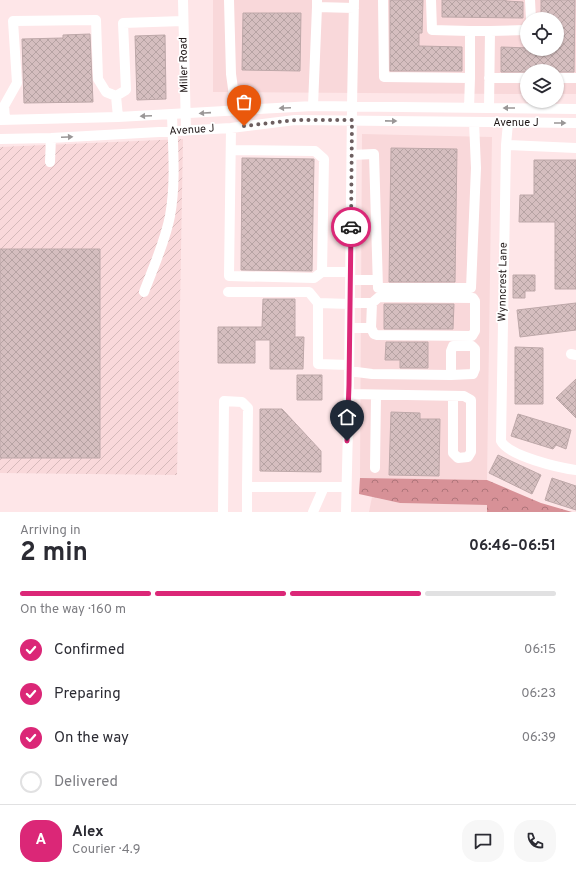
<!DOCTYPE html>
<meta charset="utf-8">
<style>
:root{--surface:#fff;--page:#f7f7f7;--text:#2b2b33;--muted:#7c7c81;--line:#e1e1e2;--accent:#db2777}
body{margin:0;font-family:Overpass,sans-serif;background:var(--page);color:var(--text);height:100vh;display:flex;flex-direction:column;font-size:15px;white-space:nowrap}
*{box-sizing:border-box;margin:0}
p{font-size:13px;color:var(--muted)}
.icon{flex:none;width:22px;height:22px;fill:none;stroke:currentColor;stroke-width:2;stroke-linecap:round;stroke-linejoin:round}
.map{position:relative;height:512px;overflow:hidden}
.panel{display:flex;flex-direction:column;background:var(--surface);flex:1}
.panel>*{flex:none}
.tools{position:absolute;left:520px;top:12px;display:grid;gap:8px}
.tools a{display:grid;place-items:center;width:44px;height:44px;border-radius:50%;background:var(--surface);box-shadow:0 1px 3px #0004;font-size:20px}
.pin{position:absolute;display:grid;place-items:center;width:34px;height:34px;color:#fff;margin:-41px -17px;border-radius:50% 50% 50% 0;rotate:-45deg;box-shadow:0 0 4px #0007}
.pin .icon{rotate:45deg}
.courier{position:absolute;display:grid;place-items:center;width:40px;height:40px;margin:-20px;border:3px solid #db2777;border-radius:50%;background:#fff;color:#222;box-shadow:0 1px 5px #0007}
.head em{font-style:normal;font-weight:700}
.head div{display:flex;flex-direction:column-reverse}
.head{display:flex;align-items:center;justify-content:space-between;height:68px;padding:0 20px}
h1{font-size:26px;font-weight:700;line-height:30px}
.bar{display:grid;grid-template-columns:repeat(4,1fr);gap:6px 4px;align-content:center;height:48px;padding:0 20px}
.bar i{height:5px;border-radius:3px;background:var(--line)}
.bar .current{background:var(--accent)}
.bar p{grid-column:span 4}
.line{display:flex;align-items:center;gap:10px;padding:0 20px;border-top:1px solid var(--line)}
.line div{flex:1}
.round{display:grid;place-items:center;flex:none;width:42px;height:42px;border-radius:16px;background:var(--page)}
ol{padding:0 20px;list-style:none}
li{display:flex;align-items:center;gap:12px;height:44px}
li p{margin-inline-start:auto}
li .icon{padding:4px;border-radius:50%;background:var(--accent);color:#fff;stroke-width:4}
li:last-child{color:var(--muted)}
li i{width:22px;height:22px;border:2px solid var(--line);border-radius:50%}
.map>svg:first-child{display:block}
.built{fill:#f9d8da;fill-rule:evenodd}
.industrial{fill:url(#industrial-furrows)}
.forest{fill:url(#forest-crowns)}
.building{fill:url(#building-cross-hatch);stroke:#bea8a9}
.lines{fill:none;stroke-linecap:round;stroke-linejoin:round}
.minor{stroke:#fff;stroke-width:10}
.oneway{fill:#9a9797}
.done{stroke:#6d5f60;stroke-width:4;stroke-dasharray:0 7.2}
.route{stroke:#db2777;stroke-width:5}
.labels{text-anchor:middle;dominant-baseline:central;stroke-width:3.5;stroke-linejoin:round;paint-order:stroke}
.street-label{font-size:11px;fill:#1f1717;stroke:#fff}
</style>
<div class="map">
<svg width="576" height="512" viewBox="0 0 576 512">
<defs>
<pattern id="industrial-furrows" width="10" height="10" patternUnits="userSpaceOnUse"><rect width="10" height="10" fill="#f9d8da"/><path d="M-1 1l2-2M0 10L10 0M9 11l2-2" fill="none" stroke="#d5b9ba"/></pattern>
<pattern id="forest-crowns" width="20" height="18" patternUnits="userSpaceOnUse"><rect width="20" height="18" fill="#d79197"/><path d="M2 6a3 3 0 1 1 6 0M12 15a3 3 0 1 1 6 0" fill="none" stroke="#ae757a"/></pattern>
<pattern id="building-cross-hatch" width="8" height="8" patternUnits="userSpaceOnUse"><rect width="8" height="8" fill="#d5bebf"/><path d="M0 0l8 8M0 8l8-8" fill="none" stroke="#b6a3a3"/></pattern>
</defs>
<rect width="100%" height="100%" fill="#fee6e8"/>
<!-- built -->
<path class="built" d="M213,0h363v94h-19v-23h-30v23l-314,-2zM527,19h30v30h-30z
M362,134l130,3 -5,343 -127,-2z
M372,497l28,6 87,2v7h-118z"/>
<!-- industrial -->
<path class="industrial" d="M183,139l-6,336 -177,-2v-326z"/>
<!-- forest -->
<path class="forest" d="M360,478l127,2 54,23 31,9h-85v-7l-87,-2 -41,-9z"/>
<!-- building -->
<path class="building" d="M390,0h33l-1,33h-3v13l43,1v24h-72z
M442,0h64v1l17,1v16l-81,-1z
M541,0h34l-1,72h-73v-25l56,2v-30h-16z
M243,13h58l-1,58 -58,-1z
M90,34l3,68 -69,1 -2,-64 41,-1v-3z
M165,35l1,64 -29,1 -2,-64z
M391,148l66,1 -2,133h-66z
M242,158l72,1 -2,112 -71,-1z
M534,160h42v129h-21v-67h-36l1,-27h14z
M0,249h100v209h-100z
M513,275h22v16h-10v7h-12z
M263,299h32v38h9l-1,32h-33v-29h-15v23h-37v-36h44z
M576,303v27l-56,7 -3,-27z
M384,304h70l-1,25h-69z
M386,342h42v26h-28v-8h-15z
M515,347l28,1v56h-28z
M297,375h25v25h-25z
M576,379v39l-20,-20z
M260,409h22l39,42v21l-61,-1z
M391,412l29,1v6h20l-1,57 -50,-1z
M518,414l53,16 -5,19 -10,-4 -3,4 -42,-13z
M498,455l43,20 -9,19 -43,-21z
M552,478l24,8v24l-31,-10z"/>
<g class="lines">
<!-- minor -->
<path class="minor" d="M183,0l3,130
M229,0l2,74 5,36
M317,0v7l37,1
M383,0l1,77 86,1 -1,30
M431,0l1,30 38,1v47
M530,0l1,19
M470,31h20
M489,78h38
M557,78h19
M116,96l10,-6 -3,-67 60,-2
M313,106l4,-99
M489,108l1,-77 37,-1
M5,119l-1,-13 13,-23 -4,-62 83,-1 2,59 8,13 10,4 2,21
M0,120l118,-3 195,-11 263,3
M508,123l-2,22 -5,296c7,15 59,27 75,29
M231,128l-2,148 85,2 8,-6h28
M0,139l51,-1 180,-10 64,-8 281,3
M506,145l70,3
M231,150l84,1 9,8 -2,113
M352,155l22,-1 4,134h93l5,-120 -2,-46
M50,162l1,-24
M350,280h27
M144,292c9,-24 21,-50 26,-76 6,-33 3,-67 2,-101
M228,292h81l9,11 32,1
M318,303v61l31,1
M350,328h21l3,6 3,1 95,1 3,-5v-30l-2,-3 -94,-1 -7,6h-22
M371,328l1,-25
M571,354l5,1
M349,371l23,3 79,1v-24l2,-5h19l3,3v20l-2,5 -22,1
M349,394l115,2 7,4v52l-3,5 -10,1 -5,-5v-57
M375,468l1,-73
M223,512l1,-111 18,1 6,6 -1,79h99
M247,512v-25
M313,512l11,-25
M346,512l3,-127 3,-279 2,-106"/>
</g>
<!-- one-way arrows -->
<defs><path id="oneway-solid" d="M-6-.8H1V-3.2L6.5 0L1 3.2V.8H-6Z"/></defs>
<g class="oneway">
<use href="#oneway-solid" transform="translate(285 108) rotate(177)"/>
<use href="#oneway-solid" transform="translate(509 108) rotate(-180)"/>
<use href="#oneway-solid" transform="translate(205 113) rotate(176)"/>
<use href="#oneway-solid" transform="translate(146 116) rotate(177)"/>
<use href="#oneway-solid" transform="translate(391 121) rotate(1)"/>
<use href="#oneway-solid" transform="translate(560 123)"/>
<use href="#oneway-solid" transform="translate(67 137) rotate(-3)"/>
</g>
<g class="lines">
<!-- done -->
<path class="done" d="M244,126l52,-6h56l-1,107"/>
<!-- route -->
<path class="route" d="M347,441l2,-56 2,-158"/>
</g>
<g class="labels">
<!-- street labels -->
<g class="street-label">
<text transform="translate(184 65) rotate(-91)">Miller Road</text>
<text x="516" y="123">Avenue J</text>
<text transform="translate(192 130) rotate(-4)">Avenue J</text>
<text transform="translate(503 282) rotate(-89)">Wynncrest Lane</text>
</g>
</g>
</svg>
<div class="tools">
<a><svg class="icon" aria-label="locate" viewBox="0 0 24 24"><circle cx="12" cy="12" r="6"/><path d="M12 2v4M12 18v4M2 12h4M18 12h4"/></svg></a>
<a><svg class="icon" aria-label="layers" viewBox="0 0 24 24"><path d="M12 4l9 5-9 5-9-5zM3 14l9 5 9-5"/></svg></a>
</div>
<div class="pin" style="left:244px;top:126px;background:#ea580c"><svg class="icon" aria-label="bag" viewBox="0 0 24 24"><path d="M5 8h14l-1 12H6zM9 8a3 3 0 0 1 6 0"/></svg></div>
<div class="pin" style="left:347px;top:441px;background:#1f2937"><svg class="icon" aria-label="home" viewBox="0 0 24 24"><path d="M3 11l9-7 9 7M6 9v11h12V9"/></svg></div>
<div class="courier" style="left:351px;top:227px"><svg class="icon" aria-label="car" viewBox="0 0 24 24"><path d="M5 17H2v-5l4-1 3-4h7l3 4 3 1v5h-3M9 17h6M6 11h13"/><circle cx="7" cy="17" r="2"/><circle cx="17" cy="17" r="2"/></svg></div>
</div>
<section class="panel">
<div class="head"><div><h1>2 min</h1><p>Arriving in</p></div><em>06:46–06:51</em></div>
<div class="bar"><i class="current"></i><i class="current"></i><i class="current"></i><i></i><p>On the way · 160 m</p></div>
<ol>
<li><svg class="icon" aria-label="check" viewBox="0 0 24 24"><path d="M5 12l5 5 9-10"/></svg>Confirmed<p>06:15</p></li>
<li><svg class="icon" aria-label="check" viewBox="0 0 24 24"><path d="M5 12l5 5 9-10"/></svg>Preparing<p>06:23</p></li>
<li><svg class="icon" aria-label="check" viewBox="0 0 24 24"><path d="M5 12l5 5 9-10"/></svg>On the way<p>06:39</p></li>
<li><i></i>Delivered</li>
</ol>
<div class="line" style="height:72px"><b class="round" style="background:var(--accent);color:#fff">A</b><div><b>Alex</b><p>Courier · 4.9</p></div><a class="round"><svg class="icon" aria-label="chat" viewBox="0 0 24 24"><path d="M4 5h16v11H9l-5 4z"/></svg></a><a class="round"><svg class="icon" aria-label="phone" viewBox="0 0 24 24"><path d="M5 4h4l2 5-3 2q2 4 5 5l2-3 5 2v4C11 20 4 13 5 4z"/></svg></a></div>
</section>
